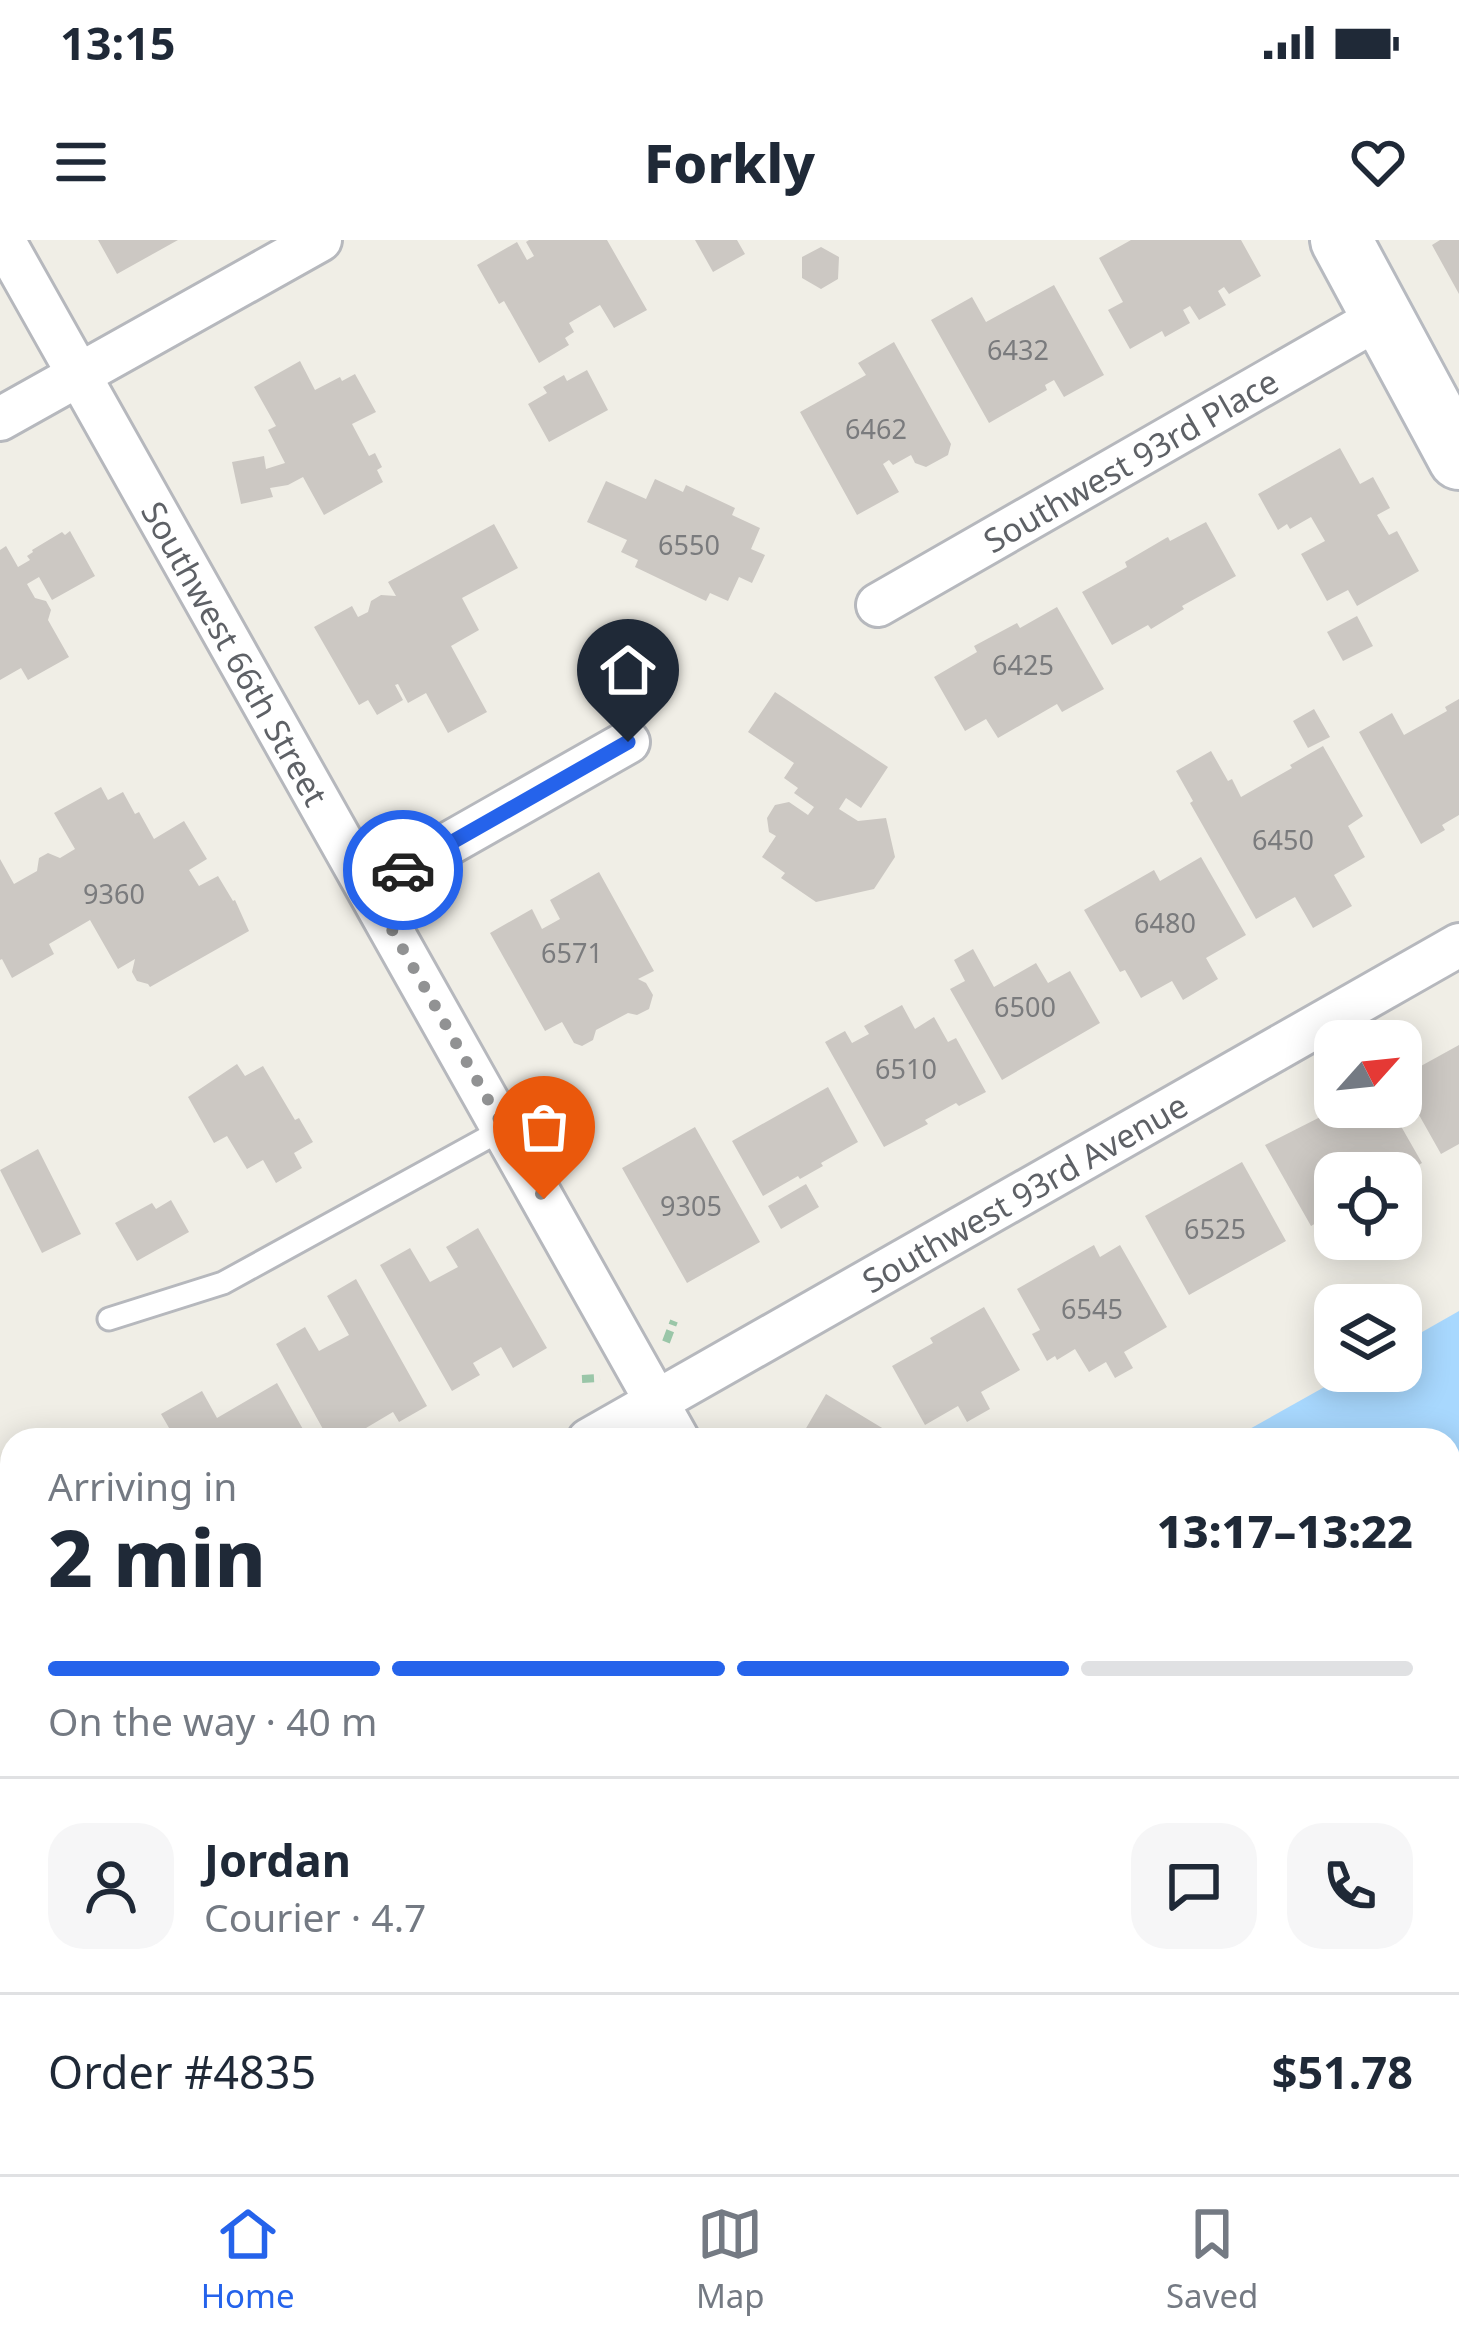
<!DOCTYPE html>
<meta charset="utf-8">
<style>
:root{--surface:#fff;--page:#f6f6f7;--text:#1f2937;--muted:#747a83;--line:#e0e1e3;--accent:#2563eb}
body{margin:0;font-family:"Noto Sans",sans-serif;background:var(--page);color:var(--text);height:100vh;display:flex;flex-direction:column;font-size:45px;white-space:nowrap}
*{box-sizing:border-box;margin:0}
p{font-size:39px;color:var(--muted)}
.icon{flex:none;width:66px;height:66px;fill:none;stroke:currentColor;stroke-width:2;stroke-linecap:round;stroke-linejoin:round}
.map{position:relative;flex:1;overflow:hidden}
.drawer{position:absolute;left:0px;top:1188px;width:1461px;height:747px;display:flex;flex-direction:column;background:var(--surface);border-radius:36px 36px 0 0;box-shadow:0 6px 30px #0003}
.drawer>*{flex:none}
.needle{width:78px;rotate:63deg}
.tools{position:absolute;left:1314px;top:780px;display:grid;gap:24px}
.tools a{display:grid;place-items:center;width:108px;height:108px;border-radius:24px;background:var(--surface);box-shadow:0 6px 30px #0003;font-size:60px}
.pin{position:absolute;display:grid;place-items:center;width:102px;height:102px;color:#fff;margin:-123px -51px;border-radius:50% 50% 50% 0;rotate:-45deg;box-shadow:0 0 12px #0007}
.pin .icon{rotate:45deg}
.courier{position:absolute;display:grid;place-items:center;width:120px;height:120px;margin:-60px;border:9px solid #2563eb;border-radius:50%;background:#fff;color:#222;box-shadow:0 3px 15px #0007}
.overview em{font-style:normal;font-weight:800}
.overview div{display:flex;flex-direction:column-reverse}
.overview{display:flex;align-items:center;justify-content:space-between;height:204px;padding:0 48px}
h1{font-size:78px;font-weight:800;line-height:90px}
.bar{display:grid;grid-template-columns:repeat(4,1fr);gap:18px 12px;align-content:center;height:144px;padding:0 48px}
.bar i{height:15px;border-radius:9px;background:var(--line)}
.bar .current{background:var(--accent)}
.bar p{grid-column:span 4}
.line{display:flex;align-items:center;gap:30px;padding:0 48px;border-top:3px solid var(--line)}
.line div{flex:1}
.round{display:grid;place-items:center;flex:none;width:126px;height:126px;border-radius:36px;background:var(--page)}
.status{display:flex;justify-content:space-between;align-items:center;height:84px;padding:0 60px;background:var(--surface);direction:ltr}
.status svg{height:33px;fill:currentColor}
header{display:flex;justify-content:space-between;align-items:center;height:156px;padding:0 48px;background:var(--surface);font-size:54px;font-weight:800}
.dock{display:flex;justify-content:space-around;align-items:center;height:168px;border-top:3px solid var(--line);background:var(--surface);font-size:33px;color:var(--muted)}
.dock a{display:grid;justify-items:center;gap:6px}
.dock .current{color:var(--accent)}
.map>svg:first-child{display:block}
.water{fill:#a8d8fe}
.building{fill:#ccc8c3}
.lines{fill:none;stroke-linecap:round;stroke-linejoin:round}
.lane-casing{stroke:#b6b8bd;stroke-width:27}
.street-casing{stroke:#b6b8bd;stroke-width:48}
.secondary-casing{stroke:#b7bac0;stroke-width:66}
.path{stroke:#9ac6a8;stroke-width:8;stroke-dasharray:12 6;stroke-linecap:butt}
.lane{stroke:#fff;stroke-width:21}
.street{stroke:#fff;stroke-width:42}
.secondary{stroke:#fff;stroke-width:60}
.done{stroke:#919293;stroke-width:12;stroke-dasharray:0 21.6}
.route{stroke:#2563eb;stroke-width:15}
.labels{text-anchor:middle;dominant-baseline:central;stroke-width:9;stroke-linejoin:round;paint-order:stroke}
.number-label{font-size:27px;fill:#7a7b7d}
.street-label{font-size:33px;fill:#5e6166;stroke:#fff}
</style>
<div class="status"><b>13:15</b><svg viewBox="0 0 49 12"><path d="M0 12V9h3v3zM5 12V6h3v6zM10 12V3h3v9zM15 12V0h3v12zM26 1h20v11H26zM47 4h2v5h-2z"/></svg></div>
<header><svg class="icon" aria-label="menu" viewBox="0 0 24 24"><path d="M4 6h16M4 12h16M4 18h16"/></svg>Forkly<svg class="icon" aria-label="heart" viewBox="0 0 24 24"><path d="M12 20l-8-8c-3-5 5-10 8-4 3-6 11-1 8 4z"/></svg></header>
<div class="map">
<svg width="1459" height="1934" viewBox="0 0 1459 1934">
<rect width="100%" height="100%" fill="#f0eee6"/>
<!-- water -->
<path class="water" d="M1459,1071v580l-10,5v-456h-219l123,-69h48v-27z"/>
<!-- building -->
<path class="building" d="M98,0h80l-61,34z
M529,0h78l40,70 -33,18 -14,-23 -31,18 5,9 -9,6 4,7 -30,18 -35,-62 -5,3 -22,-39 40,-23 10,18 7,-4 -8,-14z
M695,0h42l8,14 -32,18z
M1131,0h110l20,36 -32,18 -5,-7 -6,4 8,14 -27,15 -9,-14 -7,4 7,13 -25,14 -3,-6 -32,18 -22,-39 15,-8 -24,-44z
M1440,0h19v54l-27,-49z
M821,7l18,10 -1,22 -17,10 -19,-11v-21z
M1054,45l50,90 -40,22 -10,-17 -9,5 2,5 -58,33 -58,-103 41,-23 14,25z
M894,102l57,102 -3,11 -22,12 -11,-4 -4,-8 -18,10 -4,-5 -6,4 16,28 -42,23 -57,-103 66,-37 -8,-12z
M300,121l15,29 25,-13 2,4 13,-7 21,38 -24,12 17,32 6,-3 7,14 -5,3 6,12 -59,33 -21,-38 -15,8 -18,3 3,9 -32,7 -9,-42 32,-6 2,13 19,-6 -17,-33 8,-4 -22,-39z
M587,130l21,40 -59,32 -21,-38 19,-11 -4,-6 21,-12 3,6z
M1340,208l20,36 13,-7 17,31 -13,7 12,20 8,-4 22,40 -62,35 -9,-16 -21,11 -26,-47 24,-13 -14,-24 -21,12 -3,-5 -9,6 -20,-36z
M655,239l28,13 3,-7 49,23 -3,7 28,13 -9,21 14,6 -13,28 -13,-6 -11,24 -18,-8 -4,8 -71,-34 3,-7 -17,-8 6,-12 -40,-18 19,-41 40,18z
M1206,282l30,54 -54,30 2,3 -33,20 -3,-4 -36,20 -30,-53 45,-25 -2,-5 41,-24 2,-1 2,4z
M494,284l24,44 -56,30 17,32 -28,16 36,66 -39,21 -22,-40 -18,10 -10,-19 -3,1 8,15 -26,15 -9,-15 -9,5 -45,-78 38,-21 6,11 10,-5 3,-11 10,-6 15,1 -8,-14z
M70,291l25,45 -43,24 -13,-23 -12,7 8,14 11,3 5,9 -3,10 21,37 -41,23 -7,-12 -21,12v-130l6,-4 12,21 12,-7 -3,-4 6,-4 -1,-2 30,-18 3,3z
M1057,367l47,82 -42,23 -5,-8 -59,34 -12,-19 -21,12 -31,-54 43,-25 -3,-6 43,-23 3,5z
M1357,376l16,30 -30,15 -16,-29z
M775,452l113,75 -27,41 -15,-10 -7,11 19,12 28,-3 9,39 -21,32 -58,13 -35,-24 4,-5 -23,-16 14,-21 -7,-4 -2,-14 8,-13 14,-3 19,13 6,-8 -20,-14 4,-5 -14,-10 10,-15 -46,-31z
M1459,459v116l-17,10 3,5 -24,14 -62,-112 33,-19 12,22 43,-24 -2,-4z
M1314,469l16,28 -22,11 -15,-27z
M1323,506l40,70 -15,10 17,31 -31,18 18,31 -39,22 -18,-31 -39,22 -66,-116 3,-2 -17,-30 35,-20 17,30 4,-2 9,18 51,-29 -2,-3z
M101,547l7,13 15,-8 12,22 4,-2 15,27 30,-18 23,38 -18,11 10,16 19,-10 15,25 2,-1 14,31 -99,56 -2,-3 -11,-3 -5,-9 3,-13 -17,10 -28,-49 -41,24 5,10 -42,24 -10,-19 -2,1v-101l14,25 23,-13 2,-13 9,-5 12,5 15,-9 -21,-36z
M1201,617l45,78 -40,23 12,21 -35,21 -11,-19 -31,17 -16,-28 -5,2 -36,-62 70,-40 6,11z
M599,632l55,99 -16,8 8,4 7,12 -4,14 -12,6 -9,-2 -32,17 -3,10 -11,6 -8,-3 -12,-21 -17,9 -55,-98 42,-24 10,20 18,-10 -10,-19z
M973,709l21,38 42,-24 12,20 22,-12 30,52 -98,57 -52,-91 15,-8 -11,-21z
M902,765l13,24 19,-12 14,25 8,-4 30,54 -27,14 -3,-3 -31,17 3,4 -44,23 -59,-105 20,-11 7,12 17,-9 -5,-8z
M1459,805v99l-18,10 -40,-71v-6z
M237,824l8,12 18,-10 32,54 4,-2 14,24 -19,11 8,15 -26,15 -13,-23 -16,9 -20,-33 -13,7 -26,-46z
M828,847l30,55 -37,21 2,3 -23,13 -2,-3 -35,20 -31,-55z
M1348,867h42l32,56 -21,12 -66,-2v39l-24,14 -46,-81 73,-37 2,3z
M695,887l65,115 -73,41 -65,-115z
M38,909l43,85 -39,19 -42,-83z
M1242,922l44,79 -97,54 -44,-79z
M806,944l13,23 -38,22 -13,-23z
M171,960l18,32 -52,29 -22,-38 37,-20 4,6z
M478,988l69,120 -34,20 -12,-21 -28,16 7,12 -28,16 -72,-126 30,-17 20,34 28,-15 -12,-20z
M1094,1005l6,12 20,-12 47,82 -43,25 9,16 -18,10 -9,-16 -17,10 -14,-23 -18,11 -2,-4 -8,5 -15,-27 8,-4 -23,-41z
M356,1039l71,127 -28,16 -6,-10 -27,16 7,12h-44l-53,-96 29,-17 14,24 30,-16 -22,-39z
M984,1067l36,63 -39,22 9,17 -23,13 -9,-16 -33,19 -33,-59 41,-23 -3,-5z
M277,1143l32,57h-133l-15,-26 41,-23 15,27z
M826,1154l76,46h-99l5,-8 -3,-2z
M12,1281v100l-12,6v-99z
M1459,1797v34l-7,4 -3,-5v-27z
M1449,1875l10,17v21l-10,6z
M97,1923h122l6,11h-130l-4,-7z
M556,1923h114l6,11h-98l-4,-8 -4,2z
M861,1923h83l6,11h-109z
M1266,1923h26l3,11h-65z
M1328,1923h113l-19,11h-88z"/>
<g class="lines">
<!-- lane casing -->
<g class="lane-casing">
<path id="lane" d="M109,1079l114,-36 282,-155"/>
</g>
<!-- street casing -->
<g class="street-casing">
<g id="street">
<path id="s1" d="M3,0l675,1200"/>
<path d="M0,179l320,-179"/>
<path id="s2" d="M878,365l504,-289"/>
<path d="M369,649l259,-147"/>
<path id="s3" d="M589,1200l870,-495"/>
<path d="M0,1530l12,-6"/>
<path d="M0,1693l12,12"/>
<path d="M1085,1923l6,11"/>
</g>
</g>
<!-- secondary casing -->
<g class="secondary-casing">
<path id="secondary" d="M1341,0l118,219"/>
</g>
<!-- path -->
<path class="path" d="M666,1102l8,-21
M582,1139l18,-1"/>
<!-- lane -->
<use href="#lane" class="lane"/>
<!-- street -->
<use href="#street" class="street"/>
<!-- secondary -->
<use href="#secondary" class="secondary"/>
</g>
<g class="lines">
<!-- done -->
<path class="done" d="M403,630l-34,19 175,310"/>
<!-- route -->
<path class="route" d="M403,630l225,-128"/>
</g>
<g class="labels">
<!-- number labels -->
<g class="number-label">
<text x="1018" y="109">6432</text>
<text x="876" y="188">6462</text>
<text x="689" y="304">6550</text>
<text x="1023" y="424">6425</text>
<text x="1283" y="599">6450</text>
<text x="114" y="653">9360</text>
<text x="1165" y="682">6480</text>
<text x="572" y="712">6571</text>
<text x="1025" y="766">6500</text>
<text x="906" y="828">6510</text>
<text x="691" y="965">9305</text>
<text x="1215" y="988">6525</text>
<text x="1092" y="1068">6545</text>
</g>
<!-- street labels -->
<g class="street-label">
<text stroke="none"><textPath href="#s2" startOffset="291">Southwest 93rd Place</textPath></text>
<text stroke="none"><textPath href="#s1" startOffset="474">Southwest 66th Street</textPath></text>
<text stroke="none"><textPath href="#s3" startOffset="501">Southwest 93rd Avenue</textPath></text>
</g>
</g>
</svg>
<div class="tools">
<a><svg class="needle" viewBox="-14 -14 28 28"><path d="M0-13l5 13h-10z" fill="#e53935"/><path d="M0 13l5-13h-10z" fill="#747a83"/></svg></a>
<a><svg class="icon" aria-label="locate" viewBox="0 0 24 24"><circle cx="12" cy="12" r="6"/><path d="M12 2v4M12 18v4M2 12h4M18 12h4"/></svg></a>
<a><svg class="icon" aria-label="layers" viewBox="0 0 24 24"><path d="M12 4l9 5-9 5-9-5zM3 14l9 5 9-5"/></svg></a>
</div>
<div class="pin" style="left:544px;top:959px;background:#ea580c"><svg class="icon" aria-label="bag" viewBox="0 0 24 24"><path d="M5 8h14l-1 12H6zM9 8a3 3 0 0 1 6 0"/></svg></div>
<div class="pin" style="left:628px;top:502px;background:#1f2937"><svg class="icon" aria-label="home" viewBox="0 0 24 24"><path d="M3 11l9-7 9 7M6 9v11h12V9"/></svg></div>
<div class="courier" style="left:403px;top:630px"><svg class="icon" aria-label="car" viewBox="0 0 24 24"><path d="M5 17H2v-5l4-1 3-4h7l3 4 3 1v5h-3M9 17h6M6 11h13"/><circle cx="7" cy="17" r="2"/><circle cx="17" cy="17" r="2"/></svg></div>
<section class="drawer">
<div class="overview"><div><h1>2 min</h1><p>Arriving in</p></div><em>13:17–13:22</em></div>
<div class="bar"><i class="current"></i><i class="current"></i><i class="current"></i><i></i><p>On the way · 40 m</p></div>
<div class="line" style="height:216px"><a class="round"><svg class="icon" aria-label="person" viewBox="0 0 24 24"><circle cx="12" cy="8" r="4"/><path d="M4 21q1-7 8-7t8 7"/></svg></a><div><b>Jordan</b><p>Courier · 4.7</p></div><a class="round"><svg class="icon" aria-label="chat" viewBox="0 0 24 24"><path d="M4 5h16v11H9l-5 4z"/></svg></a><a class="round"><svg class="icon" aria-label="phone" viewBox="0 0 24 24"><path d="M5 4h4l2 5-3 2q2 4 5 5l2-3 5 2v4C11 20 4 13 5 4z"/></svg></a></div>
<div class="line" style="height:156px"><div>Order #4835</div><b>$51.78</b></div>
</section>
</div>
<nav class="dock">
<a class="current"><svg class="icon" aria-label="home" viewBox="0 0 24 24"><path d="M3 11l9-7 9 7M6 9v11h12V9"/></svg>Home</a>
<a><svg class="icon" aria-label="map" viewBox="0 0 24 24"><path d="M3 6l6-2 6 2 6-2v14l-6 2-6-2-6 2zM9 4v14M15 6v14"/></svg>Map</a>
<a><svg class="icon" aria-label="saved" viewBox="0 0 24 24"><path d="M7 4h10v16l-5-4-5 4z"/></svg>Saved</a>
</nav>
